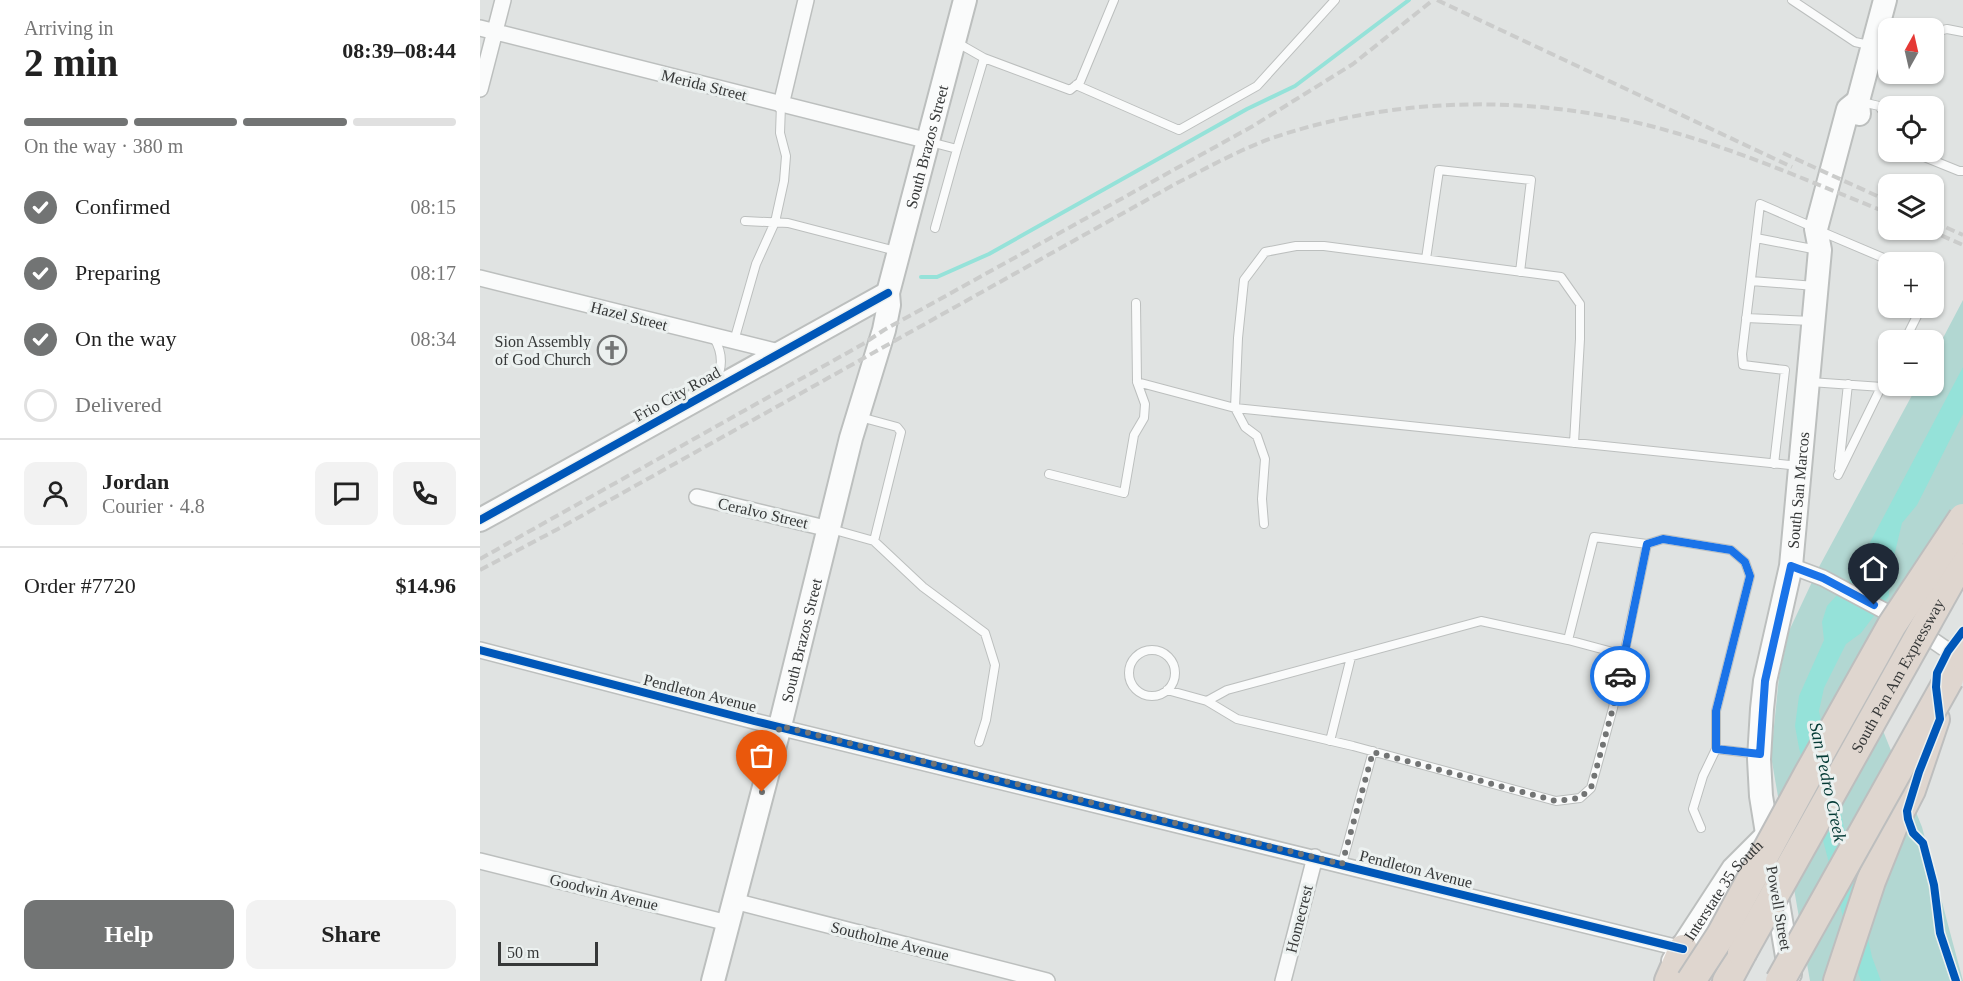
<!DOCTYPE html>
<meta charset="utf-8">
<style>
:root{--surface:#fff;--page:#f2f2f2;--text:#222;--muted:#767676;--line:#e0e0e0;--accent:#727474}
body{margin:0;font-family:"Times New Roman",serif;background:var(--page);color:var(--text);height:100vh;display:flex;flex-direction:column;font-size:22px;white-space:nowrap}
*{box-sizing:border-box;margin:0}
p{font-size:20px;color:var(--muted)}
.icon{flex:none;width:33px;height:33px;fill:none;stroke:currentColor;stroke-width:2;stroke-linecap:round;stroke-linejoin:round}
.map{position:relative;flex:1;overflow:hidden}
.details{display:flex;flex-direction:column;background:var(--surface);width:480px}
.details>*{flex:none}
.needle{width:39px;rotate:8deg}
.fabs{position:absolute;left:1398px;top:18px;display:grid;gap:12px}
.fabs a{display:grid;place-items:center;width:66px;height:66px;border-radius:12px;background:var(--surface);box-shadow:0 2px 4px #0004;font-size:30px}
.scale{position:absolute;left:18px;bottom:15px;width:100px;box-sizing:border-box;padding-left:6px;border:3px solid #363838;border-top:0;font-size:16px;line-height:21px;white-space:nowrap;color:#363838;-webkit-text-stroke:4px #ecf1f0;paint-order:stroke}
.pin{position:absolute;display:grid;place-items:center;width:51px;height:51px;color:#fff;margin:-62px -26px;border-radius:50% 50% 50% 0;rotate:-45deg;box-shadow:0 0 6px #0007}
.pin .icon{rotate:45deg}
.courier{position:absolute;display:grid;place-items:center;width:60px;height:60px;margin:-30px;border:4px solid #1a73e8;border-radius:50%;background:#fff;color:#222;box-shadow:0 2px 8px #0007}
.head em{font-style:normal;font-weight:700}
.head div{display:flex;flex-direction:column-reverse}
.head{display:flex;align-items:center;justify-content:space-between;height:102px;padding:0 24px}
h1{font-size:39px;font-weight:700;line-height:45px}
.bar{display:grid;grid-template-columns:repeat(4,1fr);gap:9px 6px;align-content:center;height:72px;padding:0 24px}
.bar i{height:8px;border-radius:4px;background:var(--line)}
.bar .current{background:var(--accent)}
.bar p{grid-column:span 4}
.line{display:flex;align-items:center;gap:15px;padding:0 24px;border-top:2px solid var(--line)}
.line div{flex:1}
.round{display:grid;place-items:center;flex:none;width:63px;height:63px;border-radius:12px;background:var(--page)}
ol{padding:0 24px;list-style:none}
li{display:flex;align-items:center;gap:18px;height:66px}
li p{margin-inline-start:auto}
li .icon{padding:6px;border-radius:50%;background:var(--accent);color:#fff;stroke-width:4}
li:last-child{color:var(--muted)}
li i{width:33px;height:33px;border:3px solid var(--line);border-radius:50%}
.button{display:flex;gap:12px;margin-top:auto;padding:12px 24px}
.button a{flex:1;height:69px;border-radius:12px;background:var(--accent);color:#fff;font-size:24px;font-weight:700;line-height:69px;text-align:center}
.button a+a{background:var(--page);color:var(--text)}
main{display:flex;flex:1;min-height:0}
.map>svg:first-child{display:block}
.green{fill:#b2d7d2}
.water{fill:#95e2d9}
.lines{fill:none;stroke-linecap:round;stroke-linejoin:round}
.stream{stroke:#95e2d9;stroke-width:4}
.lane-casing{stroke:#bcbfbe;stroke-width:10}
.street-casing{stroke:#bcbfbe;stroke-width:18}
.secondary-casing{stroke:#bcbfbe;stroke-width:26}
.highway-casing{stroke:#bdbebe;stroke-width:32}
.lane{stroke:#fafbfb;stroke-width:8}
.street{stroke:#fafbfb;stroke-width:15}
.secondary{stroke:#fafbfb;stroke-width:22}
.highway{stroke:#dfd6cf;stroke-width:28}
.rail{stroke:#cbcccb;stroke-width:4;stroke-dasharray:9 4.5;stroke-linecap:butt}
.highway-bridge-casing{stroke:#bdbebe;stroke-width:32;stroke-linecap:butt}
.highway-bridge{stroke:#dfd6cf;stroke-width:28}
.cycleway-casing{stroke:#ecf1f0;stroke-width:11}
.cycleway{stroke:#0057b8;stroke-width:8}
.done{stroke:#727474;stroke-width:6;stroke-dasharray:0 10.8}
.route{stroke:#1a73e8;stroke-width:8}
.labels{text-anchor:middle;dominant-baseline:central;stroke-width:6;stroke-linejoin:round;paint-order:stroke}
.street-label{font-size:16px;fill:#363838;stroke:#ecf1f0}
.poi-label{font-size:16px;fill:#363838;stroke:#ecf1f0;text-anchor:end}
.water-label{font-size:18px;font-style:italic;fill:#043a35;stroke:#ecf1f0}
</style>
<main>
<section class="details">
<div class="head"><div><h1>2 min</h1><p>Arriving in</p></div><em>08:39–08:44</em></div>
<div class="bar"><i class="current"></i><i class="current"></i><i class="current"></i><i></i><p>On the way · 380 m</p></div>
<ol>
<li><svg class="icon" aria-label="check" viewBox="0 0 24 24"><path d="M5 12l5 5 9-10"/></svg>Confirmed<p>08:15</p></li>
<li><svg class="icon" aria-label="check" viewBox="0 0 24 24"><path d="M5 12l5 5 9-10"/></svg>Preparing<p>08:17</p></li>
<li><svg class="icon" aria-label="check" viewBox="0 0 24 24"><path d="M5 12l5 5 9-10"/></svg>On the way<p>08:34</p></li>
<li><i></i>Delivered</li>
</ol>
<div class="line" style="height:108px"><a class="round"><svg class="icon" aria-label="person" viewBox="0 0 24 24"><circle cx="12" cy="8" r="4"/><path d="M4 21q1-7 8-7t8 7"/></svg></a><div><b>Jordan</b><p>Courier · 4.8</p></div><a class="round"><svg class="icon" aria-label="chat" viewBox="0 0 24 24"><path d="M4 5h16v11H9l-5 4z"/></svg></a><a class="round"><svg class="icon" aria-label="phone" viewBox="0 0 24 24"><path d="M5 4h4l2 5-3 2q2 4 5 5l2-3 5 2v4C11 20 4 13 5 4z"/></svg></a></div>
<div class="line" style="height:78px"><div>Order #7720</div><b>$14.96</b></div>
<div class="button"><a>Help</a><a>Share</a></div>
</section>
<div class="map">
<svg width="1483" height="981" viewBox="0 0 1483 981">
<rect width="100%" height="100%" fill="#e0e3e2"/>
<!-- green -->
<path class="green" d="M1483,300v243l-38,49 -48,83 -2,36 47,116 41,154h-153l-39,-225 8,-79 10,-46 30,-64 98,-181h17v-31z"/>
<!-- water -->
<path class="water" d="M1483,367v47l-46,91 -15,18 -12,50 -1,23 -28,37 -15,11 -22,44 -5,23 53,246 9,24h-20l-5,-14 -57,-219 -4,-22 4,-30 25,-56 -2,-18 5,-16 22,-24z"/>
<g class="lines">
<!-- stream -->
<path class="stream" d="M441,277h16l52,-23 258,-145 48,-23 114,-86"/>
<!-- lane casing -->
<g class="lane-casing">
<path id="lane" d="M1312,0l63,42 33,7
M1454,32l13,-3 16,3
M476,42l28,16
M596,85l103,45 78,-44 78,-86
M1382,102l17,4 9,13
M450,142l27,7 -22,79
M477,149l27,-91 86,32 10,-8 34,-82
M1432,152l47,19h4
M265,221l43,2 108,28
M1347,234l66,28
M1276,238l62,12
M946,259l13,-89 92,10 -11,92
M1454,280v3
M1271,281l64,5
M656,303l1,79 98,26 564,58
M1266,318l66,3
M234,338c9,15 9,30 1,45
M1425,340l16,-32
M254,341l22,-77 19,-42 9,-41 2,-25 -6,-23 1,-28
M1330,382l72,5
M380,417l37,10 4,5 -27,109
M1294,464l11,-94 -42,-5 -1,-11 18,-150 55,24
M1359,468l9,-84
M569,474l75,19 10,-58 10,-17 1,-14 -8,-22
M1358,475l50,-102
M784,524l-2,-25 3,-40 -8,-23 -12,-9 -10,-19 3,-70 6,-58 21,-28 31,-6h28l237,31 19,27v35l-6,104
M351,529l43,12 49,46 62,46 10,32 -9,55 -7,22
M1088,640l56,15
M649 673a23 23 0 1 1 46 0a23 23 0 1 1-46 0Z
M687,690l40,11 20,-11 254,-69 87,19 26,-103 53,7 16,-5 68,11 14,12 5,14 -34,135v38l-13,27 -10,33 8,19
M727,701l30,18 116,27 203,55 24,-3 11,-10 22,-80 34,-164
M850,741l21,-84
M1236,749l42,5
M862,864l31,-113"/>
</g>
<!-- street casing -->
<g class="street-casing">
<path id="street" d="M0,28l449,113
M0,89l23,-89
M301,105l25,-105
M0,278l299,74
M217,497l132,32
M1311,566l32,12 86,46 54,37
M0,650l274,71 929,228
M0,861l248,62
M254,901l313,80
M803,981l32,-124"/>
</g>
<!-- secondary casing -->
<g class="secondary-casing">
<g id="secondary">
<path d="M1379,114l-1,-13 27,-101"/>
<path d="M0,520l408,-227"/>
<path id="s1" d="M1290,852l-9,-56 -2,-37 3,-50 3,-28 26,-115 29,-316 -4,-21 32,-120 10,-8"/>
<path d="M1295,885l15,89"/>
<path id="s2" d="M1193,961l60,-92 34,-34"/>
<path id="s3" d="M233,981l67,-255 71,-288 33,-108 5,-25 -1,-12 77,-293"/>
</g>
</g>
<!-- highway casing -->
<g class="highway-casing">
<path id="highway" d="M1189,981l14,-32
M1247,981l15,-28
M1358,981l33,-100 24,-60 16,-31 24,-71"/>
</g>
<!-- lane -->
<use href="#lane" class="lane"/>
<!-- street -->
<use href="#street" class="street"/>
<!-- secondary -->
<use href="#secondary" class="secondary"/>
<!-- highway -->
<use href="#highway" class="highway"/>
<!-- rail -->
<path class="rail" d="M957,0l355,167
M1303,153l105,48
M1454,222l29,13
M1449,230l34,15
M0,559l383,-215 21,-14 369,-204 100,-62 80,-64
M0,570l78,-41 619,-346c32,-16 62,-33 95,-45 130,-44 272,-44 404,-5 72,21 142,52 212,80"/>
<!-- highway-bridge casing -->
<g class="highway-bridge-casing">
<g id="highway-bridge">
<path d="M1477,666l6,-14"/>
<path id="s4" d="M1262,953l221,-395"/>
<path d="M1211,981l30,-46 88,-162 83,-148 71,-107"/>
<path d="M1300,981l169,-302"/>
</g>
</g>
<!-- highway-bridge -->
<use href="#highway-bridge" class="highway-bridge"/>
<!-- cycleway casing -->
<g class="cycleway-casing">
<path id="cycleway" d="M0,520l408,-227
M0,650l274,71 929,228
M1476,981l-16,-48 -6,-48 -11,-42 -10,-10 -5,-14 -1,-8 12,-39 21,-53 -4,-32 1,-14 11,-22 15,-20"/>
</g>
<!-- cycleway -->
<use href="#cycleway" class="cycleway"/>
</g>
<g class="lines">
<!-- done -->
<path class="done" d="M282,792l18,-66 562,138 31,-112 183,49 24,-3 11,-10 22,-80 7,-32"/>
<!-- route -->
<path class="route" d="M1140,676l27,-132 16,-5 68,11 14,12 5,14 -34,135v38l44,5 5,-73 26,-115 32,12 51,27"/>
</g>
<!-- icons -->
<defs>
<g id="church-ring" transform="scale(1.5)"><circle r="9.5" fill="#ecf1f0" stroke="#727474" stroke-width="1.5"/><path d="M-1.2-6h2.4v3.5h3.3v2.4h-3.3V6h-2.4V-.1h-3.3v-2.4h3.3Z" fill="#727474"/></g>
</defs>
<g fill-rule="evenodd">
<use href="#church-ring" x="132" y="350"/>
</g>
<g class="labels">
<!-- street labels -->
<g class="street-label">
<text transform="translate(224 85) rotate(14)">Merida Street</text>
<text stroke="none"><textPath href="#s3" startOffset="862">South Brazos Street</textPath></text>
<text transform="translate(149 316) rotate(14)">Hazel Street</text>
<text transform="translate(197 394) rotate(-29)">Frio City Road</text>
<text stroke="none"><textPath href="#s1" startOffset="366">South San Marcos</textPath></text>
<text transform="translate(283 513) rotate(13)">Ceralvo Street</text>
<text stroke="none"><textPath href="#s3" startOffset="352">South Brazos Street</textPath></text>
<text stroke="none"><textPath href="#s4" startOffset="318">South Pan Am Expressway</textPath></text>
<text transform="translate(220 693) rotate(14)">Pendleton Avenue</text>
<text transform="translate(936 869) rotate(14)">Pendleton Avenue</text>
<text transform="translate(124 892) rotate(14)">Goodwin Avenue</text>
<text stroke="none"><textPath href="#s2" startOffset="87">Interstate 35 South</textPath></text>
<text transform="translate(1299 908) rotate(80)">Powell Street</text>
<text transform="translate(819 919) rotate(-76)">Homecrest</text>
<text transform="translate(410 941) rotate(14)">Southolme Avenue</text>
</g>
<!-- poi labels -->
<g class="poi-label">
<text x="111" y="341">Sion Assembly<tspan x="111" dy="18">of God Church</tspan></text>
</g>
<!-- water labels -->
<g class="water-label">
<text transform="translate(1348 782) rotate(78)">San Pedro Creek</text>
</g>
</g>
</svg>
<div class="fabs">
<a><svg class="needle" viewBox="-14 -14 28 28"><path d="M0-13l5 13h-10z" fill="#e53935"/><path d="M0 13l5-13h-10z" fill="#767676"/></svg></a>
<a><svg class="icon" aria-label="locate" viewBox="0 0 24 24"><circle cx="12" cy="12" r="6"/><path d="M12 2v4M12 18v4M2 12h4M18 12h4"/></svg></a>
<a><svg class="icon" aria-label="layers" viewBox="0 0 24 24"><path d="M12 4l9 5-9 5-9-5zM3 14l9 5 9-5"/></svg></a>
<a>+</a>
<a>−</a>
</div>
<div class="scale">50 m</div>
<div class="pin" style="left:282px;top:792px;background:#ea580c"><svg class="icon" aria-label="bag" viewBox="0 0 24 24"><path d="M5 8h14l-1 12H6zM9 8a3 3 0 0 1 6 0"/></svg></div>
<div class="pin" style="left:1394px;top:605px;background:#1f2937"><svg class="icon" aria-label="home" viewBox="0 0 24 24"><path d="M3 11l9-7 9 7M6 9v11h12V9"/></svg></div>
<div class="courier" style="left:1140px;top:676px"><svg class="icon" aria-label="car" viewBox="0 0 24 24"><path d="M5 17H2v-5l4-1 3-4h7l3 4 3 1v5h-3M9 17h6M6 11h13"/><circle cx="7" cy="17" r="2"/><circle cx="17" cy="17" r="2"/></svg></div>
</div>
</main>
